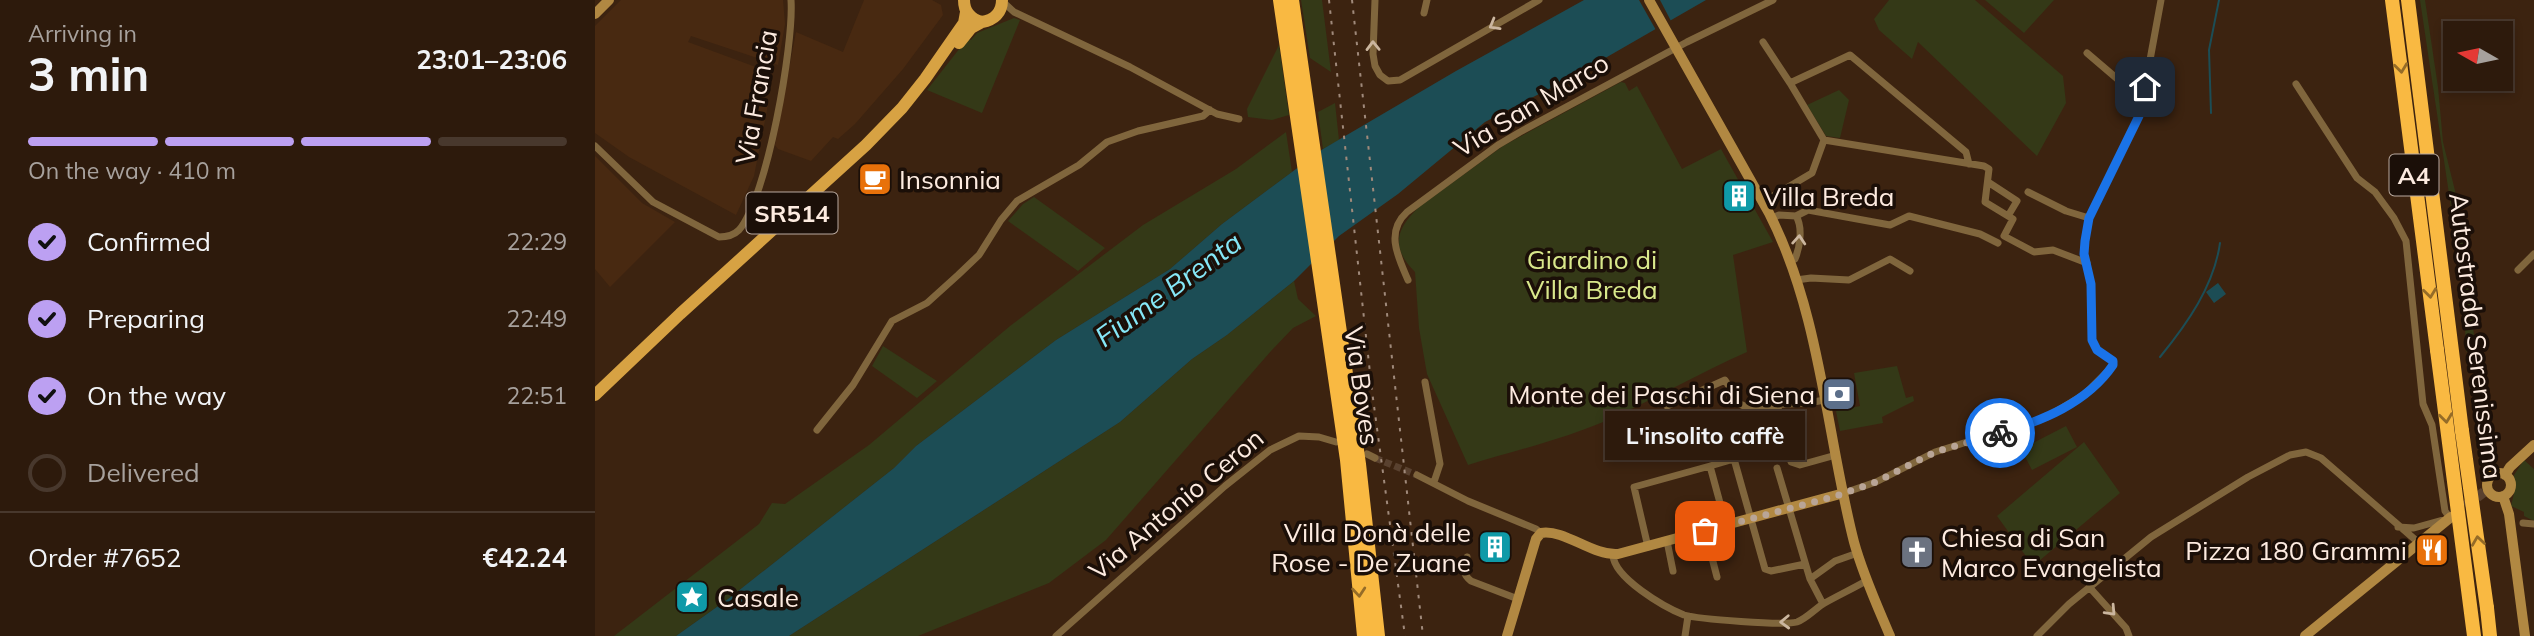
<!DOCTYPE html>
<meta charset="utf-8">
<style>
:root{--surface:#2d1a0c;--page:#352315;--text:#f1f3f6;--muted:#a7a19d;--line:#48382d;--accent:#bca0f2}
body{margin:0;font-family:Mulish,sans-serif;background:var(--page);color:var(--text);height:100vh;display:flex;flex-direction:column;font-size:26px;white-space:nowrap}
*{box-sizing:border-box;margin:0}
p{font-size:23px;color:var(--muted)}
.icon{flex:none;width:38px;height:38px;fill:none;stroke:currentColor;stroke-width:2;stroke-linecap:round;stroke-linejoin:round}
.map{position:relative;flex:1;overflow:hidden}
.sheet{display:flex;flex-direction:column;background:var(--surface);width:595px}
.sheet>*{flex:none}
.needle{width:46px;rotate:279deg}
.fabs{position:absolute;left:1848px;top:21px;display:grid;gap:14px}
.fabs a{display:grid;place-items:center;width:70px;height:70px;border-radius:0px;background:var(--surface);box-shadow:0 4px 10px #0003,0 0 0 2px var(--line);font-size:35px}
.pin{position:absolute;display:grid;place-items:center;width:60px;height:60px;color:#fff;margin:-30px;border-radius:14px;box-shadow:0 4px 10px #0006}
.courier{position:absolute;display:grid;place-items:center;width:70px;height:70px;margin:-35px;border:5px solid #1a73e8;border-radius:50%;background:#fff;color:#222;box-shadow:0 2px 9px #0007}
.bubble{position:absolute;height:49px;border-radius:0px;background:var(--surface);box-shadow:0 4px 10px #0003,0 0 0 2px var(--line);font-size:23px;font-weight:700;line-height:49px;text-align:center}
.headline em{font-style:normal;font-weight:700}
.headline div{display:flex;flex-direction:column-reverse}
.headline{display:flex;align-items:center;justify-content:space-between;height:119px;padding:0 28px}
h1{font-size:46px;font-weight:700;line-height:52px}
.bar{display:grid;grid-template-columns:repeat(4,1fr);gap:10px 7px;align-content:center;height:84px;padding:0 28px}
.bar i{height:9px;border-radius:5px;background:var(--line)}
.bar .current{background:var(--accent)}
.bar p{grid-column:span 4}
.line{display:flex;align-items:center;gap:18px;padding:0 28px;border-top:2px solid var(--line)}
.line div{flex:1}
ol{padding:0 28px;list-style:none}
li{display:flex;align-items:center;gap:21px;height:77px}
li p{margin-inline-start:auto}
li .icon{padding:7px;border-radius:50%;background:var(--accent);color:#111;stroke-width:4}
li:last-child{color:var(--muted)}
li i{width:38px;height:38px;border:4px solid var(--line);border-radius:50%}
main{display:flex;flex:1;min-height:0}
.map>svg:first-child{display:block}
.built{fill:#482911}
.green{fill:#343917}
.water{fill:#1c4d55}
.pier{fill:#3c2310}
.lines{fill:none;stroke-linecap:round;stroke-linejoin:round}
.stream{stroke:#1c4d55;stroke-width:2}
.street-tunnel{stroke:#59412f;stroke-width:7;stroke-dasharray:7 3.5;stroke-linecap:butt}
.secondary-tunnel{stroke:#59412f;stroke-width:10;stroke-dasharray:10 5;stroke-linecap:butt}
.street{stroke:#80663d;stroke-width:7}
.secondary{stroke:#b18842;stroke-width:10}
.primary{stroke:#d7a243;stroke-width:12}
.highway{stroke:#f9b942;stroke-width:14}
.rail{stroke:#a08a7b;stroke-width:2;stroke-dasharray:3.5 7;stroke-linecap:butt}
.highway-bridge{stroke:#f9b942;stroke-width:14}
.oneway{stroke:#cbb69f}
.oneway2{stroke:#956c28}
.done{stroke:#b9a597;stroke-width:7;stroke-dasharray:0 12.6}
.route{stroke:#1a73e8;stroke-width:9}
.labels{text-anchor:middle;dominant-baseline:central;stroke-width:7;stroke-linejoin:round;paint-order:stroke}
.shield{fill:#1b0f08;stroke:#b9a99f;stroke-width:2}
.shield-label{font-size:24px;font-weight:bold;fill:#fdebe0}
.street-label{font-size:26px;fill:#fdebe0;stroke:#1b0f08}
.poi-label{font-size:26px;fill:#fdebe0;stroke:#1b0f08;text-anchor:start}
.park-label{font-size:26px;fill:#d9e88b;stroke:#1b0f08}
.water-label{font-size:28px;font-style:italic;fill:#85e7f7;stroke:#1b0f08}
</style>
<main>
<section class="sheet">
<div class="headline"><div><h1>3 min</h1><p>Arriving in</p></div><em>23:01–23:06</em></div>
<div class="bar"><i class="current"></i><i class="current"></i><i class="current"></i><i></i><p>On the way · 410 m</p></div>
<ol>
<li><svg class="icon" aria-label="check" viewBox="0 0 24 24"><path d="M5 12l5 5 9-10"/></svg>Confirmed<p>22:29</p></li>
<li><svg class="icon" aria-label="check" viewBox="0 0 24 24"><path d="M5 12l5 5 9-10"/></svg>Preparing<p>22:49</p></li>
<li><svg class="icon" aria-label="check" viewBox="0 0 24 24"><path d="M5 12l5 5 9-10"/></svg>On the way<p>22:51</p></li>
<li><i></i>Delivered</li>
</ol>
<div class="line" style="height:91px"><div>Order #7652</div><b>€42.24</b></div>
</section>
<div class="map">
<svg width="1939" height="636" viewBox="0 0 1939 636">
<rect width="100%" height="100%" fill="#3c2310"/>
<!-- built -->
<path class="built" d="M26,0h162l2,24 -7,41 -87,-29 -3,6 76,28 -5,25 10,5 -15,76 -18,39 -107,-58 -34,-24v-107z
M269,0h68l9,5 2,10 -40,54 -48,55 -17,15 -5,-2 -22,24 -33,-12 -3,-4 21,-113 47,20z
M0,156l47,47 33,19 -65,65 -15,-18z"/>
<!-- green -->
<path class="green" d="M706,0h21l9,72 -21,-14z
M1294,0h86l88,76 3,27 -29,53 -119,-114 -6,17 -33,-29 -5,-11z
M1390,0h69l-30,33z
M1825,0h5l13,87 5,55 18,73 14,130 -9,7 -3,-77 -2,-1z
M419,18l6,2 -38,93 -55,-23 40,-51 4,1 6,-7z
M684,45l10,70 -17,5 -24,-3 -1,-8z
M1026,82l4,1 4,8 8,-5 45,83 39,-20 52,93 -40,13 14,97c-46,20 -90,46 -135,66 -46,21 -96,32 -144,47l-41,-91 -8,-46 -4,-56c-25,-25 -19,-43 4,-65l84,-61z
M1244,90l10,10 -9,38 -14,-2 -19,-31z
M740,103l4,37 -16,9 -5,-37z
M691,132l6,40 -70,52 -52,45 -114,71 -140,106 -22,22 -166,131 -52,37h-62l145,-112 13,-21 13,1 84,-59 141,-119 133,-101 93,-56z
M439,197l71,51 -27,23 -70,-50 15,-17z
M699,281l4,18 18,17 -23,12 -22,23 -165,189 -57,43 -131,53h-129l331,-214 72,-63 35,-24z
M288,346l54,35 -20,17 -45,-32z
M1302,366l9,32 7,-2 1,5 -32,16 1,6 -43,8 -4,-20 24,-5 -6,-33z
M1471,426l11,21 -45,23 -11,-21z
M1489,442l36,51 -87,73 -36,-50z
M1929,460l10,9v52l-10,-5v-4l-13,-6 4,-17 -1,-14z"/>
<!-- water -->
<path class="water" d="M989,0h122l-132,76 -89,46 -87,72 -59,42 -45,45 -67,54 -35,24 -72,63 -331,214h-113l52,-37 166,-131 22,-22 140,-106 114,-71 52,-45 101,-75 133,-78z
M1623,283l8,11 -12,9 -8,-11z"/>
<!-- pier -->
<path class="pier" d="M1044,0h21l12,23 -15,9z"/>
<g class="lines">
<!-- stream -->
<path class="stream" d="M1616,113l-2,-63 10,-50
M1565,357c27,-33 54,-71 60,-114"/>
<!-- street-tunnel -->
<path class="street-tunnel" d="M780,458l42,17"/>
<!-- secondary-tunnel -->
<path class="secondary-tunnel" d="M1858,515l31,-23"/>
<!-- street -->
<path class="street" d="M780,0l-2,54 2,12 5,9 8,6 12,-1 139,-80
M407,1l12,11 116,55 87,47 22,5
M829,13l3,-13
M1168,42l27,41
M1701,84l61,94 18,14 19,26 12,23 17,163 9,21 13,86 5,7 -36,10 -16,-1
M1544,100l6,-13 16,-87
M1229,140l-34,-57 60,-28 116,97 3,12
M0,146l58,56 66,35c7,0 14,-1 20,-7 28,-32 55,-186 52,-230
M1393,182l29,19 -9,15
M1433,192l38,19 23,7
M1168,202l49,-29 12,-33 160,26 5,3 -4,33 28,17 -9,17 30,16 19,-2 34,13
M1177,218l7,-3 17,1 12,-6 82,15 19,-9 71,18 18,9
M1195,261l5,-2c5,-12 8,-32 1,-43
M1923,270l16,-16
M813,280c-10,-23 -23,-48 -1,-68l91,-67 22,-13 167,-90 86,-42
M1201,280l15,-2 38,2 41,-21 20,12
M830,382l15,82 -6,18
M1183,405l2,21 7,13 4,23 9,3 36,-10
M1072,406l58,-26 15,24 4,2 63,-3 18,-3
M222,430l36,-45 39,-64 35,-18 31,-28 21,-20 22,-35 16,-19 62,-36 28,-23 31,-11 65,-15 7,-6
M772,454l8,4
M1115,466l24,-7 31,110 6,2 34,-7
M1182,468l33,111
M822,475l51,26 68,28 5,4
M1249,493l32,-11 59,-30 112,-35 38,-23 27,-27 1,-6 -16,-11 -5,-10 -1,-56 -7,-30 1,-13 4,-23 50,-102 1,-11 -5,-11 -48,-41
M1928,523l11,1
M1110,531l12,46
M1072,541l6,30
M1053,547l-14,-60 76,-21 16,59
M1018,555c1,23 51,52 71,60 14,4 100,11 113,7 9,-3 18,-13 26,-18 14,-8 29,-15 43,-23
M872,557c-3,11 -6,16 4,24l47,18
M1496,589l35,39 3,8
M1228,604l-13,-25 25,-18 17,-6
M461,636l169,-150 45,-36 29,-14 20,1 17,5
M1090,636l3,-20
M1442,636l32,-32 82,-67 97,-60 42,-22 16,-3 15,6 98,85"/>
<!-- secondary -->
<path class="secondary" d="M1054,0l120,213c52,102 57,220 85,329 9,33 23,63 36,94
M0,14l14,-14
M1892 485a12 12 0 1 1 24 0a12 12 0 1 1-24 0Z
M1910,475l5,-8 24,-22
M1908,496l6,18 16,122
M912,636l29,-97 5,-6c24,-4 51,23 77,21l226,-61
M1710,636l146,-119"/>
<!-- primary -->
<path class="primary" d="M369,0c0,12 6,19 18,22 12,-2 20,-9 20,-22
M364,43l12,-15 11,-6
M0,395l85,-81 186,-169 36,-37 23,-29 32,-46 7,-10 2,-11"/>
<!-- highway -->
<path class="highway" d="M685,0l67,460 17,176
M697,0l67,464 19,172
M1797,0l45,350
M1813,0l54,431
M1892,608l3,28"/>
<!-- rail -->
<path class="rail" d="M734,0l43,391 33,245
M757,0l71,636"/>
<!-- highway-bridge -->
<path class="highway-bridge" d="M1842,350l37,286
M1867,431l25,177"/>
</g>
<!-- one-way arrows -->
<defs><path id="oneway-chevron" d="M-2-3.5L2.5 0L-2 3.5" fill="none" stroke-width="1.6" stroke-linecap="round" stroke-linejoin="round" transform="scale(1.75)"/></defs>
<g class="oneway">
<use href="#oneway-chevron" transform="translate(899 25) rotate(150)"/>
<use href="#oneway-chevron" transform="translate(778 46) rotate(-91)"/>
<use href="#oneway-chevron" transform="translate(1204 240) rotate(-86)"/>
<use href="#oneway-chevron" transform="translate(1516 611) rotate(47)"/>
<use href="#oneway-chevron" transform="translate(1190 622) rotate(178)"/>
</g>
<g class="oneway2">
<use href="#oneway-chevron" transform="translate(1806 68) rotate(83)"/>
<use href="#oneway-chevron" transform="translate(1835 293) rotate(83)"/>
<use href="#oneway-chevron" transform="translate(1851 418) rotate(83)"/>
<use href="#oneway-chevron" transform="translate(1883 541) rotate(-98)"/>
<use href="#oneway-chevron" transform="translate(764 592) rotate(85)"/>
</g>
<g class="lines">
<!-- done -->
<path class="done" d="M1110,531l131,-35 40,-14 59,-30 65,-19"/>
<!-- route -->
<path class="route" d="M1405,433c42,-12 87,-30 113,-68v-4l-16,-11 -5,-10 -1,-56 -7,-30 1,-13 4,-23 50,-102v-16l6,-13"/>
</g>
<!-- icons -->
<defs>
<g id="cafe-square" transform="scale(1.75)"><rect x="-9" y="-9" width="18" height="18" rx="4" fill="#e8710a" stroke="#1b0f08"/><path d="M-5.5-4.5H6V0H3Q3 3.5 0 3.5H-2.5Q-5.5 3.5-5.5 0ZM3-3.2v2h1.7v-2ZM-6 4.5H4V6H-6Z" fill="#fff"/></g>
<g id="building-square" transform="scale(1.75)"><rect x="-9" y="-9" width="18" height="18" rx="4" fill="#0f9aa8" stroke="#1b0f08"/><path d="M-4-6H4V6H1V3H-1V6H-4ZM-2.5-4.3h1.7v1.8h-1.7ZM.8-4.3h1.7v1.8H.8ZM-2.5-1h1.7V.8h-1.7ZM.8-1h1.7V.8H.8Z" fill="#fff"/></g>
<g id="bank-square" transform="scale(1.75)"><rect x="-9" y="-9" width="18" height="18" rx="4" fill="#5c6f8a" stroke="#1b0f08"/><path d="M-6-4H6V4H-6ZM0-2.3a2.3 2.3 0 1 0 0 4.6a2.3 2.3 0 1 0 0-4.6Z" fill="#fff"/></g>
<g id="restaurant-square" transform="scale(1.75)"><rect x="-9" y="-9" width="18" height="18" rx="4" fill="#e8710a" stroke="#1b0f08"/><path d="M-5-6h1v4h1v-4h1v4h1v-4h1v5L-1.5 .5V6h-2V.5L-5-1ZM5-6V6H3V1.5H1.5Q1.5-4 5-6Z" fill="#fff"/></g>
<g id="church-square" transform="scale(1.75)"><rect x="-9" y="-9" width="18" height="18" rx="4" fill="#6b7280" stroke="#1b0f08"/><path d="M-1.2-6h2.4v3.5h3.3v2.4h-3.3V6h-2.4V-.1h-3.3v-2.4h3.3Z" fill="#fff"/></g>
<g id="sight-square" transform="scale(1.75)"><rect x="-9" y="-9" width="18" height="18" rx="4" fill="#0f9aa8" stroke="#1b0f08"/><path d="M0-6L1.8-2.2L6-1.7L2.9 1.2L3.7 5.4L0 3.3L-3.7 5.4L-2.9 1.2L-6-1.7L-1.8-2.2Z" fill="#fff"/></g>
</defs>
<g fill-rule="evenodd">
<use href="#cafe-square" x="280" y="179"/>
<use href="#building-square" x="1144" y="196"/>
<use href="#bank-square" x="1244" y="394"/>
<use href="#building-square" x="900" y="547"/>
<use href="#restaurant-square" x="1837" y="550"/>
<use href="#church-square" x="1322" y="552"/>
<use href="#sight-square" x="97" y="597"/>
</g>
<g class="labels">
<!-- shield labels -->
<g class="shield">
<rect x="1794.5" y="154.5" width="49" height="41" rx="5"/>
<rect x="151.5" y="192.5" width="91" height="41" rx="5"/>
</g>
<g class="shield-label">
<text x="1819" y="175">A4</text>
<text x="197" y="213">SR514</text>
</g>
<!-- street labels -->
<g class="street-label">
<text transform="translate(161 97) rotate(-80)">Via Francia</text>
<text transform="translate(936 105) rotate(-31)">Via San Marco</text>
<text transform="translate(1881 336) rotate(83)">Autostrada Serenissima</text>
<text transform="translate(767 386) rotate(82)">Via Boves</text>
<text transform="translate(581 504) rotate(-40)">Via Antonio Ceron</text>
</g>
<!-- poi labels -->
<g class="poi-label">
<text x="304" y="179">Insonnia</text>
<text x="1168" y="196">Villa Breda</text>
<text x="1220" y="394" text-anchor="end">Monte dei Paschi di Siena</text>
<text x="876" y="532" text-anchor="end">Villa Donà delle<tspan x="876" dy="30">Rose - De Zuane</tspan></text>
<text x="1346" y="537">Chiesa di San<tspan x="1346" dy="30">Marco Evangelista</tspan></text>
<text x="1812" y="550" text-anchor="end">Pizza 180 Grammi</text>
<text x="122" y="597">Casale</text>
</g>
<!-- park labels -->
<g class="park-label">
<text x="997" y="259">Giardino di<tspan x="997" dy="30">Villa Breda</tspan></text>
</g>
<!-- water labels -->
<g class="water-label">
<text transform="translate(573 289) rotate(-36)">Fiume Brenta</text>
</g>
</g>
</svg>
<div class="fabs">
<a><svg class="needle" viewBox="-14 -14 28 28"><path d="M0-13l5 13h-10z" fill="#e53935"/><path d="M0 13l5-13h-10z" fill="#a7a19d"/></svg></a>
</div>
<div class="pin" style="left:1110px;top:531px;background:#ea580c"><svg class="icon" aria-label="bag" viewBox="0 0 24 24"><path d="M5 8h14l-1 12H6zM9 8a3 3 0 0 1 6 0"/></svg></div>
<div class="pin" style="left:1550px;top:87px;background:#1f2937"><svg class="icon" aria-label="home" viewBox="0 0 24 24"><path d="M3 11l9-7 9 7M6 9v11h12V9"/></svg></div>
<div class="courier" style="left:1405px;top:433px"><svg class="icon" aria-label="bike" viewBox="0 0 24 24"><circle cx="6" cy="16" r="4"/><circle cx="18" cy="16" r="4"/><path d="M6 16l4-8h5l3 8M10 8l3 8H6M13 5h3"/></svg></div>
<div class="bubble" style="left:1010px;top:411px;width:200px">L'insolito caffè</div>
</div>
</main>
